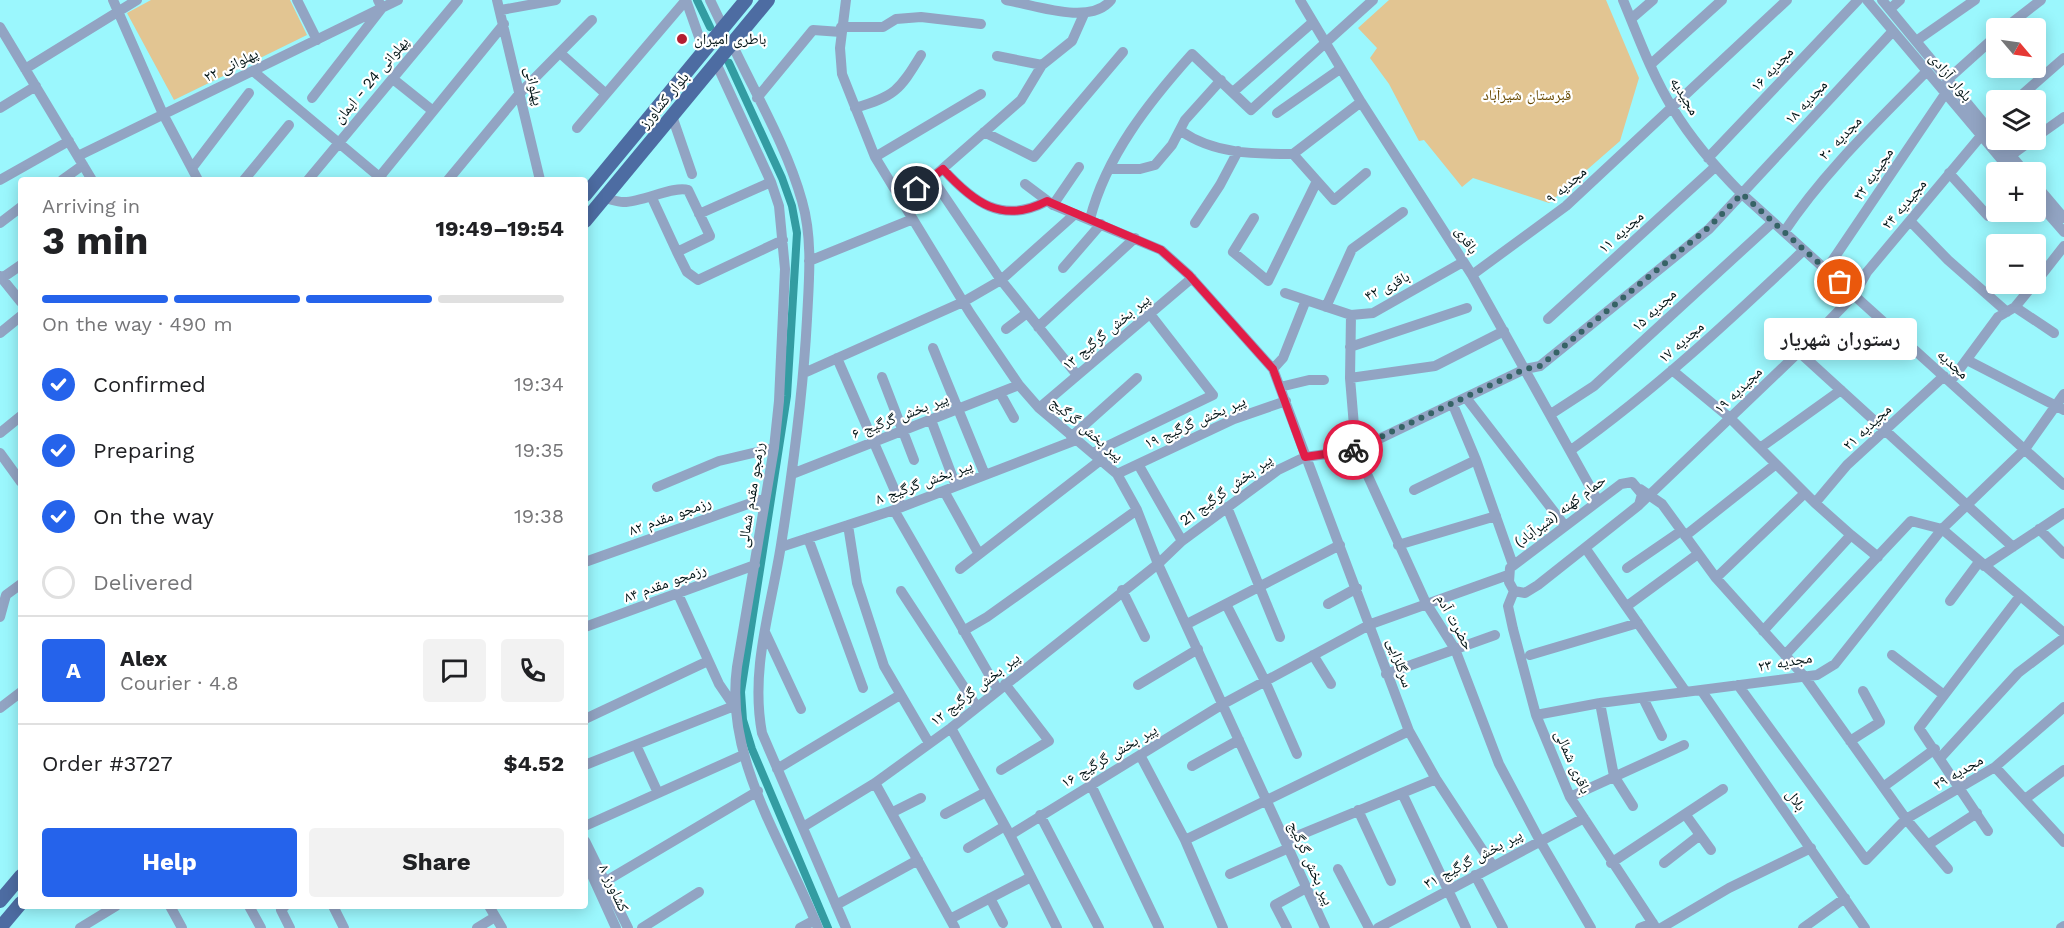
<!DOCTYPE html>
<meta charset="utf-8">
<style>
:root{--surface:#fff;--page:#f2f2f2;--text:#202124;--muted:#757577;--line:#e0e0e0;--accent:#2563eb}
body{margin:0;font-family:"Work Sans","Noto Naskh Arabic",sans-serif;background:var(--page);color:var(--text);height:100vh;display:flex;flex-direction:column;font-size:22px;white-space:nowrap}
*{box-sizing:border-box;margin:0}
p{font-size:20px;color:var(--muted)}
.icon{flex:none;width:33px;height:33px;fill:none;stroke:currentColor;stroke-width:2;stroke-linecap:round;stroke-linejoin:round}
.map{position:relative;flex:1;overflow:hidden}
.panel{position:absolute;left:18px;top:177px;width:570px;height:732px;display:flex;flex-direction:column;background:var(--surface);border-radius:6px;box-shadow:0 3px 15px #0003}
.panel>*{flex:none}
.needle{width:39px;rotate:119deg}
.tools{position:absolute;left:1986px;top:18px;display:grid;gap:12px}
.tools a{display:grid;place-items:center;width:60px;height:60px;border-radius:6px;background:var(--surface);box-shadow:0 3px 15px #0003;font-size:30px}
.pin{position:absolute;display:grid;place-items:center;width:51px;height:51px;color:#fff;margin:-26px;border:3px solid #fff;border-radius:50%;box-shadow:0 2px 6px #0007}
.courier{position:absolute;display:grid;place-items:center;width:60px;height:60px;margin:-30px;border:4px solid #e11d48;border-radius:50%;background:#fff;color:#222;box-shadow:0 2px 8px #0007}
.bubble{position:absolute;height:42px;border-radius:6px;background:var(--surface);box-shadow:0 3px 15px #0003;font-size:20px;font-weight:700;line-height:42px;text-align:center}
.overview em{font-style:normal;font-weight:700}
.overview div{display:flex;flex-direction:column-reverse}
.overview{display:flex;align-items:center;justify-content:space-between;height:102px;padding:0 24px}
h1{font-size:39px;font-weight:700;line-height:45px}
.bar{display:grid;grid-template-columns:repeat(4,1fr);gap:9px 6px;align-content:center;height:72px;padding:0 24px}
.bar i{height:8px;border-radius:4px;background:var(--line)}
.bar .current{background:var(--accent)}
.bar p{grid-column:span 4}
.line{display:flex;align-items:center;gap:15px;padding:0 24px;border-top:2px solid var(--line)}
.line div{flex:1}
.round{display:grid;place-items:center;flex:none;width:63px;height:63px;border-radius:6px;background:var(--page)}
ol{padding:0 24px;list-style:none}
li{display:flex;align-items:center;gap:18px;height:66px}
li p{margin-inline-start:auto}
li .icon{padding:6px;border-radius:50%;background:var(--accent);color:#fff;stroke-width:4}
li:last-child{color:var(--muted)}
li i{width:33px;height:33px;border:3px solid var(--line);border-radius:50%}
.cta{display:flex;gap:12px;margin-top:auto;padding:12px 24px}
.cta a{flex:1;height:69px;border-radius:6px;background:var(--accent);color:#fff;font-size:24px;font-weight:700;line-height:69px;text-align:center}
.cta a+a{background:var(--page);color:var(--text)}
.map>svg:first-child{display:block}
.green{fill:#e2c592}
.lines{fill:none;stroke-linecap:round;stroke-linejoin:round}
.canal{stroke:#339ca2;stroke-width:8}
.minor{stroke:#92a4c3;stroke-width:10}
.major{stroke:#4d6ca2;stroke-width:14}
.done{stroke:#366366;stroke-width:6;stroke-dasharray:0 10.8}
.route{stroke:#e11d48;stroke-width:8}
.poi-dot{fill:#b21f32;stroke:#fff;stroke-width:2}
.labels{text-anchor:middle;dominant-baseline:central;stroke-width:4.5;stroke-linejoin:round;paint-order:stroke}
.poi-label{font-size:15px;fill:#001315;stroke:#fff;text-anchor:start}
.street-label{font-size:15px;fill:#001315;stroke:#fff}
.park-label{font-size:15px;fill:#674800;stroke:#fff}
</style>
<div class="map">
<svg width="2064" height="928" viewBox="0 0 2064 928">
<rect width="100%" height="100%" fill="#9bf7fd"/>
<!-- green -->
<path class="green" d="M151,0h139l17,35 -133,65 -47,-87z
M1389,0h217l33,78 -19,63 -71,62 -76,-25 -11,9 -38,-47 -5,1 -30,-57 -19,-26 7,-10 -19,-20z"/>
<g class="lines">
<!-- canal -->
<path class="canal" d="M697,0l13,27
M729,63l53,115 10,28 5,27 -10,163 -46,296 2,28 9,29 76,179"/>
<!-- minor -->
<path class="minor" d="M113,0l50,114 35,66
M297,0l20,40
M497,0l43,180
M710,0l13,27
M846,0l-6,48 2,26 33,83 95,156 49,72 20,23 78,66 20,36 21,54 167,364
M1006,0c28,5 85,26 105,0
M1300,0l61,102 111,173 126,226
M1623,0c15,36 29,75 50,109 19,31 43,59 69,85l322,291
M1867,0l145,172
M1882,0l114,138
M1890,9l10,-9
M501,10l55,-10
M1631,19l22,-19
M0,27l92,153
M841,27h42l13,-8 25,-2 60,7
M2005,28l36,-28
M1916,41l59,-41
M732,44c24,51 55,103 70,157 11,38 7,79 5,118 -4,76 -14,150 -26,226 -10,64 -31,124 -19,188l84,195
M560,53l46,41
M997,56l45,9
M716,63l55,119 8,24 6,63 -6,132 -5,47 -37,219c-13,93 48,178 81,261
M1650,65l72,-65
M25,69l112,-69
M253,71l130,109
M393,79l40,32
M1947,80l49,-44
M1233,92l80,-70
M312,98l70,-90 -4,-8
M757,98l56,-68 28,2
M2016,100l48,-42
M0,108l36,-22
M855,108c40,-12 44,-17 66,-53
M1277,113l63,-44
M672,116l20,58
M577,128l109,-128 18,51
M1181,131c33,23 73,23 112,23l41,46 32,-27
M984,132l50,25 89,-105
M2036,137l28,-20
M1998,140l27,32
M1293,154l68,-52
M78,156l320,-156
M875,157l106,-63
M1708,158l150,-158
M2006,159l26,-19
M192,168l57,-75
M943,169c30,33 59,56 104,32
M1110,169h30l15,-4 17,-20 13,-25 36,-40
M1949,173l39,43
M932,178l69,102 76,95
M0,180l69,-39
M62,180l21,-15
M244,180l45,-55
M308,180l150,-180
M377,180l127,-156
M448,180l72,-87 72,-73
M1025,184l28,21 108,45 28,25 84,94 136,362 27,48 57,87
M2036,185l28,33
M604,198c6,1 13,4 19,4 18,1 51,-17 65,-12l22,46 -33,16 -25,-54
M902,200l30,-22 89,-78 21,-35 30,-24 12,-27
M2036,200l28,32
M1053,205l26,-38
M699,214l72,-32
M1254,218l-21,34 35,29 49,-100
M1090,219c16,-63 59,-117 102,-165l59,56 122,-110
M1910,221l38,39 59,52
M0,223l21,-16
M1195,223l25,-38 18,-34
M1784,232c40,-60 92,-109 142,-160
M677,252l10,20 11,8 85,-40
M809,261l104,-42
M1063,268l38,-44
M1826,270l119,-176
M1472,275l94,-69 221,-206
M0,276l21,26
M2,278l19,-13
M2036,282l28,-36
M1285,293l66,22 22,-2 90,-51
M1326,307l26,-58 51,-37
M2015,307l39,26
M1351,315l-1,63 6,72 70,153 29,46 44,115 41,77 51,87
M1548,319l167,-152
M1038,327l97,-89
M1006,329l21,-16
M0,333l21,-17
M1350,347l117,-39
M933,348l52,127
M1799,352l214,195
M837,358l65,149
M1967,360l97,50
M1273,369l10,-11 23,-58
M1672,370l58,48 85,85 36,32 -88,96
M804,373l159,-71 38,-22 74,-66
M882,377l32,83
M1350,378l85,-12 69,-35
M1950,382l48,-65 17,-10 19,-23
M1280,387l29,-7h15
M1000,393l14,25
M1467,399l98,127
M1453,405l23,55 37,105
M1039,408l153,-130
M1551,414l43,-28 179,-164
M931,420l25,66
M0,433l21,-17
M1071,437l66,-59
M1760,448l81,-58
M1571,450c84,-60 159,-130 233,-200
M0,453l21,29
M1093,453l120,-58 -63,-81
M1138,464l44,77
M792,474l227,-89
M1117,474l117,-55 52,-18
M1632,482l10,12 -3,11 -101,80 -13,8 -11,-2 -5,-9 1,-14 111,-84z
M657,487l62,-26 55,-13
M1640,489l22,15 54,74 88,98 102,143 42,50
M1414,490l62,-30
M944,491l35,63
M1815,503l32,-38 97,-89
M1639,505l160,-153 55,-57 13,-23 129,-154
M1227,507l53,130
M894,510l104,180
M848,525l9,58 27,83 45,77
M2039,529l25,25
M1851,535l27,22
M1685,536l91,-72
M808,538l55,150
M1398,545l98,-29
M781,547l113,-37 182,-70
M1586,549l100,143
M585,562l180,-64
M1984,566l80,-53
M1627,568l54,-37
M960,569l142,-110
M1716,578l89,-85
M1122,590l23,47
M901,591l76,116
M1514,591l-6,15 5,23 23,86 34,82 86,131
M1950,601l29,-39
M1226,604l39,77 32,73
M1328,604l29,-16
M1627,606l71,-52
M0,617l6,-22 15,-11
M1187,624l153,-79
M585,627l170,-62
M963,631l24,-14 150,-107
M765,632l36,77
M1313,655l18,29
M1530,655l108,-32
M1785,655l126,-134 31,8 122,104
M1892,655l52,40
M1386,674l109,-39
M1138,685l60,-36
M1738,685l128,175 40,-41 89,-52 69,-60
M1701,690l164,238
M1643,698l19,38
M1600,703l14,73 19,30
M0,708l21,-16
M1536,715l64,-12 217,-28 18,-11 107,-135 83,-80 39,-55
M585,719l123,-58
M951,728l59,107 47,93
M1850,741l30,-19 -17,-31
M636,745l22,48
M1140,755l45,85 38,88
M1941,757l77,-84 46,-35
M585,765l149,-59 -15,-22 -41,-90
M1192,766l47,-26
M1995,767l69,75
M777,769l123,-74
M1001,770l48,-29 -44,-57
M875,783l80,145
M1090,783l69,145
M1883,787l52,-38
M1402,793l64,135
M1570,797l114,-52
M2025,799l39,-29
M1358,810l33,71
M893,812l28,-14
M945,814l41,-22
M1685,814l26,36
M1040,815l59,113
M585,826l158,-71
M803,827l72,-44 76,-55 207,-164 24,-23 96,-71 27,-13 51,-7 169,-81 15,-3 169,-137 184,-198
M1988,831l-69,-103 101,-132
M1010,835l213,-131 148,-80 137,-49
M1185,840l224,-109
M585,841l43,87
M1285,841l151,-62
M1929,844l48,-31
M968,848l37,-22
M585,860l31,68
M1611,863l112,-74
M1664,863l36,-28
M1338,869l31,59
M1230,874l59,-26
M1475,875l28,53
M606,881l152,-90
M990,898l13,25
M836,905l82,-45
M170,906l12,22
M249,906l12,22
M285,906l-4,4 9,18
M333,906l11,22
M489,906l13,22
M950,919l81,-42
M80,928l36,-22
M477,928l18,-11
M642,928l57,-36
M800,928l15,-8
M1287,928l-12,-23 31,-17
M1378,928l206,-110
M1640,928l13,-5
M1661,928l68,-40 82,-40
M1803,928l42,-30
M2061,928l3,-2"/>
<!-- major -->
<path class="major" d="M585,195l161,-195
M585,221l183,-221
M0,901l21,-25
M0,928l21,-25"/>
</g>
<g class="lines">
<!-- done -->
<path class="done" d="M1353,450l172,-81 15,-3 168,-138 34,-34 98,88"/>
<!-- route -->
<path class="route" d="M917,189l26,-20c30,33 59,56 104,32l114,49 28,25 84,94 32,88 48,-7"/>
</g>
<!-- markers -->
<circle class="poi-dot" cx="682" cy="39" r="6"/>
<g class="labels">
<!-- poi labels -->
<g class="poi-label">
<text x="694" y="39">باطری امیران</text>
</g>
<!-- street labels -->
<g class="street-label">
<text transform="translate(231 65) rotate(-26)">پهلوانی ۲۲</text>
<text transform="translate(1772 69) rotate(-47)">مجدیه ۱۶</text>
<text transform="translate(1951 77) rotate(50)">بلوار آزادی</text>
<text transform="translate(371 80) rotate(-50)">پهلوانی 24 - ایمان</text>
<text transform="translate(534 86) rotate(77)">پهلوانی</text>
<text transform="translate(1685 96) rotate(59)">مجیدیه</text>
<text transform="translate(664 100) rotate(-50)">بلوار کشاورز</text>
<text transform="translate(1806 102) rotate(-47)">مجدیه ۱۸</text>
<text transform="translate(1840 138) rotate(-46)">مجدیه ۲۰</text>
<text transform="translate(1873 174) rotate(-56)">مجیدیه ۲۲</text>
<text transform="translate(1566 185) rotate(-41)">مجدیه ۹</text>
<text transform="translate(1904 204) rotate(-50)">مجیدیه ۲۴</text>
<text transform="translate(1621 232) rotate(-42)">مجدیه ۱۱</text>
<text transform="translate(1467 240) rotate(57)">باقری</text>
<text transform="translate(1387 286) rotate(-27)">باقری ۴۲</text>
<text transform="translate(1654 310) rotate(-43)">مجدیه ۱۵</text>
<text transform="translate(1106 332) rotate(-40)">پیر بخش گرگیج ۱۳</text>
<text transform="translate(1681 342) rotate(-41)">مجدیه ۱۷</text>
<text transform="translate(1953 364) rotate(42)">مجدیه</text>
<text transform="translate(1738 390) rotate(-44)">مجیدیه ۱۹</text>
<text transform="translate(900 416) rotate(-21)">پیر بخش گرگیج ۶</text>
<text transform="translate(1195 422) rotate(-24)">پیر بخش گرگیج ۱۹</text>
<text transform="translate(1867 427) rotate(-43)">مجیدیه ۲۱</text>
<text transform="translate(1087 429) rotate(40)">پیر بخش گرگیج</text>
<text transform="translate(924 482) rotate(-20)">پیر بخش گرگیج ۸</text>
<text transform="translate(1226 490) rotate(-36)">پیر بخش گرگیج 21</text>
<text transform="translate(751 495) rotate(-81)">رزمجو مقدم شمالی</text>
<text transform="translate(1560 511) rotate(-37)">حمام کهنه (شیرآباد)</text>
<text transform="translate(670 516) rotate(-20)">رزمجو مقدم ۸۲</text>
<text transform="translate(665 583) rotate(-20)">رزمجو مقدم ۸۴</text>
<text transform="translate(1455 622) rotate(61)">حضرت آدم</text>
<text transform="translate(1785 662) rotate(-10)">مجدیه ۲۳</text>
<text transform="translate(1400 663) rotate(71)">سرگلزایی</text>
<text transform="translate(975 689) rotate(-38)">پیر بخش گرگیج ۱۲</text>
<text transform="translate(1109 756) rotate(-31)">پیر بخش گرگیج ۱۶</text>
<text transform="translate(1573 762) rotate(66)">باقری شمالی</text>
<text transform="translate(1958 772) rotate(-30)">مجدیه ۲۹</text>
<text transform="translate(1796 800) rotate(55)">بلال</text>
<text transform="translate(1473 859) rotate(-28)">پیر بخش گرگیج ۳۱</text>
<text transform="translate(1311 863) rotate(66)">پیر بخش گرگیج</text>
<text transform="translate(614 888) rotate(65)">کشاورز ۸</text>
</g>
<!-- park labels -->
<g class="park-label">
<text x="1527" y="95">قبرستان شیرآباد</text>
</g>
</g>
</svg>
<div class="tools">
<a><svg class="needle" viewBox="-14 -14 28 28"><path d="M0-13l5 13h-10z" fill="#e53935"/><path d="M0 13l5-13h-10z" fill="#757577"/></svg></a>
<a><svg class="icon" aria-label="layers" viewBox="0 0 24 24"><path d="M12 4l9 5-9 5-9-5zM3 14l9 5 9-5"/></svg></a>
<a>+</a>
<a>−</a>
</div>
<div class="pin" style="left:1840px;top:282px;background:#ea580c"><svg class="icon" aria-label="bag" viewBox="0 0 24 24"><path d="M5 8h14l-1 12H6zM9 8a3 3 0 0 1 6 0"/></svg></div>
<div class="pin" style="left:917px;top:189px;background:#1f2937"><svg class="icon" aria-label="home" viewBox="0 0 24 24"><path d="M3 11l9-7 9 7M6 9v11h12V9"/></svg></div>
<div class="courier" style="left:1353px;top:450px"><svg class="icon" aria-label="bike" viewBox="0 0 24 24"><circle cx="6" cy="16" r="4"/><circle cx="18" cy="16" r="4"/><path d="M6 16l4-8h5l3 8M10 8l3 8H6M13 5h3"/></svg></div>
<div class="bubble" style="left:1764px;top:318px;width:153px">رستوران شهریار</div>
<section class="panel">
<div class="overview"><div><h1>3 min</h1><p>Arriving in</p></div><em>19:49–19:54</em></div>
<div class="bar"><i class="current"></i><i class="current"></i><i class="current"></i><i></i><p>On the way · 490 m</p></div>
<ol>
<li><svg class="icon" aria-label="check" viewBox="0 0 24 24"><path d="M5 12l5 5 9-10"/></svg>Confirmed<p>19:34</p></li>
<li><svg class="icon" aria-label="check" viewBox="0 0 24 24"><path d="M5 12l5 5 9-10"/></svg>Preparing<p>19:35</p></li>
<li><svg class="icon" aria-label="check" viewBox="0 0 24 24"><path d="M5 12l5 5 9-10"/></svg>On the way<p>19:38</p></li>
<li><i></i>Delivered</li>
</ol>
<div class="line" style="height:108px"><b class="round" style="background:var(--accent);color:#fff">A</b><div><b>Alex</b><p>Courier · 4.8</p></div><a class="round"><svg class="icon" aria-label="chat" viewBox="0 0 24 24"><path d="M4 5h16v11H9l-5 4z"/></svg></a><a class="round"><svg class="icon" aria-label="phone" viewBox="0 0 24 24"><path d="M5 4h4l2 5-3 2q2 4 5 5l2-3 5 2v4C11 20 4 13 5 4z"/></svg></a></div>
<div class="line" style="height:78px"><div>Order #3727</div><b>$4.52</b></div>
<div class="cta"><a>Help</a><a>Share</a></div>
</section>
</div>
